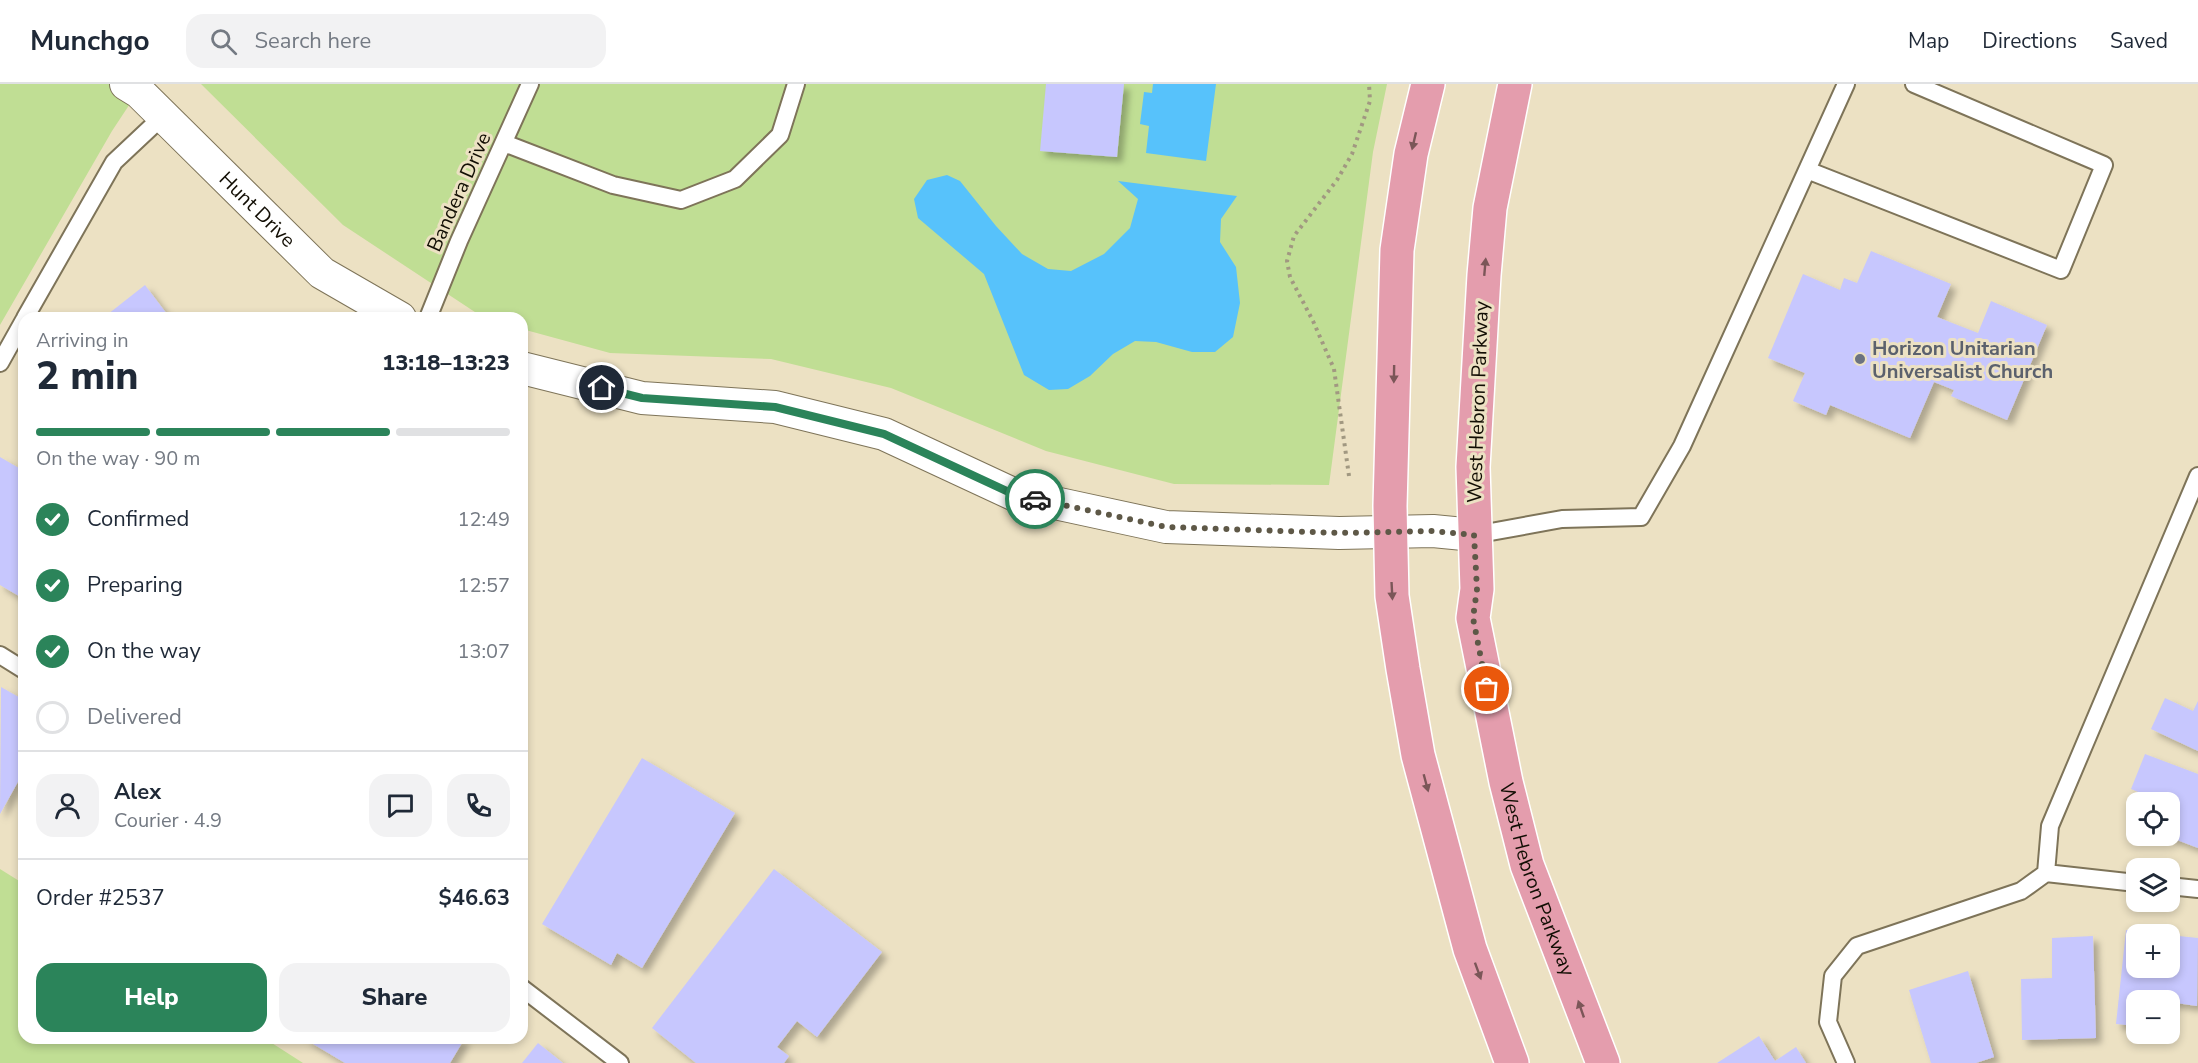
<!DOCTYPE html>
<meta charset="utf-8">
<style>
:root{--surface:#fff;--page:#f2f2f3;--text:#1f2937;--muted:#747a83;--line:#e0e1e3;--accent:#2b845a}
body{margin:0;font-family:"Nunito Sans",sans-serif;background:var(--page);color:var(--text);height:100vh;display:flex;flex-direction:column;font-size:22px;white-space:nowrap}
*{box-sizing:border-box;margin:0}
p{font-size:20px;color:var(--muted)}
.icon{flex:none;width:33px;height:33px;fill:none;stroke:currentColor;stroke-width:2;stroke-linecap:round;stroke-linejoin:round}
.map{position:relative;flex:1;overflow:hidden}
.sheet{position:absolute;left:18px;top:228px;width:510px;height:732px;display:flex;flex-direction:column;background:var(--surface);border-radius:18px;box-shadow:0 3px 9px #0003}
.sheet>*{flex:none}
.buttons{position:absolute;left:2126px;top:708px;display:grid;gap:12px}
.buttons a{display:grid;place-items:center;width:54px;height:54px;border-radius:12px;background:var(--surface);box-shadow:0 3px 9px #0003;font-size:30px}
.pin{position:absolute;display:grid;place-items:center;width:51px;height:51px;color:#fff;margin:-26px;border:3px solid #fff;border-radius:50%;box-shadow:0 2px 6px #0007}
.courier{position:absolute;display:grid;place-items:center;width:60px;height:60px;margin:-30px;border:4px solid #2b845a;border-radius:50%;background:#fff;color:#222;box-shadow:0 2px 8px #0007}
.summary em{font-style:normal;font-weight:800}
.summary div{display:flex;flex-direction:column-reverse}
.summary{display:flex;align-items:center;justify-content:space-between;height:102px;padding:0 18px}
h1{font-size:39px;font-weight:800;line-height:45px}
.bar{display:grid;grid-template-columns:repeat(4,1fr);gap:9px 6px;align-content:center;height:72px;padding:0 18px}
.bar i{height:8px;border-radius:4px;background:var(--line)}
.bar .on{background:var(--accent)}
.bar p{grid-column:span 4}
.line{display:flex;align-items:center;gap:15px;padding:0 18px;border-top:2px solid var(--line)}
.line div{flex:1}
.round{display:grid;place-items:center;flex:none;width:63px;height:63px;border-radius:18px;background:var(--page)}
ol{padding:0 18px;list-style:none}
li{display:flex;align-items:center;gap:18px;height:66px}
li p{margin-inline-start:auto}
li .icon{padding:6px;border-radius:50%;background:var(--accent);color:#fff;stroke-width:4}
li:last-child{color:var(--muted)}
li i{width:33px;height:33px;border:3px solid var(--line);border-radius:50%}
.cta{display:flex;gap:12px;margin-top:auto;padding:12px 18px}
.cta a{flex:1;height:69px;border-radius:18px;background:var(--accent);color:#fff;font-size:24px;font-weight:800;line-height:69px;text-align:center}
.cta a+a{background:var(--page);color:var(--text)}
header{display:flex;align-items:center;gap:36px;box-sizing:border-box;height:84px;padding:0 30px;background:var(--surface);border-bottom:2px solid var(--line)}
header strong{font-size:28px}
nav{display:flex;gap:33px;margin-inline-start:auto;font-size:21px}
.search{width:420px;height:54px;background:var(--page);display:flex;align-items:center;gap:15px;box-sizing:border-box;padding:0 21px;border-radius:18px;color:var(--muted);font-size:22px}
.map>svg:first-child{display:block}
.green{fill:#c0de94}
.water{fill:#57c2fb}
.building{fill:#c7c7fe;filter:url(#shadow)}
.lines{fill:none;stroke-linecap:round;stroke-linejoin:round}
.lane-casing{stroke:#7e7459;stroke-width:20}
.street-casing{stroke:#7e7459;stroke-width:34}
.primary-casing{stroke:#fff;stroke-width:36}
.path{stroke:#a19881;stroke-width:4;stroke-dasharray:3 4.5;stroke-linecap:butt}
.lane{stroke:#fff;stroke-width:16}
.street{stroke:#fff;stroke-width:32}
.primary{stroke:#e49dad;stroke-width:33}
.oneway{fill:#7b5658}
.done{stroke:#5e5847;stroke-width:6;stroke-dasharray:0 10.8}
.route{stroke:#2b845a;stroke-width:8}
.worship-dot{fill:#6b7280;stroke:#ece1c3;stroke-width:2}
.labels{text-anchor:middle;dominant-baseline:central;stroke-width:6;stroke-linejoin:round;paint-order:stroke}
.street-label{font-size:20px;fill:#120e04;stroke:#ece1c3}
.worship-label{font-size:20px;font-weight:bold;fill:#5b616d;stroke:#ece1c3;text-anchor:start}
</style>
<header>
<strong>Munchgo</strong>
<div class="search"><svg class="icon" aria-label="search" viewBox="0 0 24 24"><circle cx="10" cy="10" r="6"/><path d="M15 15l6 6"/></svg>Search here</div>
<nav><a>Map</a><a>Directions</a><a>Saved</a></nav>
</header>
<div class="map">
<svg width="2198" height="979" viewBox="0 0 2198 979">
<defs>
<filter id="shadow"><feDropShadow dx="5.5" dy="5.5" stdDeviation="3" flood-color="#0004"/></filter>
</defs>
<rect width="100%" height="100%" fill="#ece1c3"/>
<!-- green -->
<path class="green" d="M0,0h143l-31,47 -112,194z
M201,0h1186l-14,68 -44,333 -155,-1 -128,-33 -155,-63 -120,-29 -161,-6 -88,-24v-11h-38l-141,-93z
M0,785l24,15v154h240l39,25h-303z"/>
<!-- water -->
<path class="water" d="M1153,0h63l-10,77 -60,-8 3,-27 -9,-2 4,-32 8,1z
M947,91l13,6 36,45 26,28 26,15 23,2 33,-17 26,-26 8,-29 -20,-18 119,15 -16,23 -1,23 16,25 4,36 -7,34 -18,15h-23l-36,-10 -21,-1 -22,13 -23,22 -22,13 -19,1 -25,-15 -40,-101 -66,-56 -4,-19 13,-19z"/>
<!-- building -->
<path class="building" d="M1046,0h78l-7,73 -77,-6z
M1871,167l80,33 -14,33 41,16 13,-32 56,24 -40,95 -56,-24 3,-6 -20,-8 -24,56 -80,-33 -4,10 -33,-14 12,-28 -37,-15 35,-84 37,16 4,-12 13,5z
M145,201l25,33h-67z
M0,373l24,14v128l-24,-14z
M1,603l23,13v71l-24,43z
M2165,614l28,13 5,-10v50l-47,-22z
M2145,670l53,20v74l-29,-11v-35h-9v-1l-29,-12z
M642,674l93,55 -93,155 -25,-15 -6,12 -69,-41z
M774,785l108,83 -65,85 -20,-16 -20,26 12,9 -5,7h-88l-44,-35z
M2126,846l27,3 -17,1v34h33v-33l29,3 -1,68 -28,-4v-2h-33v26l-20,-2z
M2093,852l3,102 -74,2 -1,-61 31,-1v-40z
M1968,887l26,86 -18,6h-45l-22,-73z
M1759,952l16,25 21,-14 10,16h-89z
M303,954h162l-15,25h-105z
M538,959l25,20h-41z"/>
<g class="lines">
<!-- lane casing -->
<g class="lane-casing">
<path id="lane" d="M504,59l109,42 68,15 54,-21 45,-44 16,-51
M1807,86l254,100 43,-105 -190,-81
M25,234l89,-156 49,-46
M428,234l31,-77 71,-157
M0,279l24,-43
M1474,451l88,-16 79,-2 41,-71 164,-362
M0,571l24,15
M2136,799l-90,-10 4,-47 148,-350
M2169,802l29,3
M522,904l98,75
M1846,979l-18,-41 5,-46 24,-30 164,-55 25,-18"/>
</g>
<!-- street casing -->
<g class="street-casing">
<g id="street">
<path id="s1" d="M126,0l13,8 183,181 78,45"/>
<path d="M522,284l120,30 133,9 109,27 129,60 153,33 173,6 94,-2 41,4"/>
</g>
</g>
<!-- primary casing -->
<g class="primary-casing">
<g id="primary">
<path d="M1428,0l-17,70 -14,96 -7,256 2,90 11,73 15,86 52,194 42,114"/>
<path id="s2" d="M1515,0l-25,124 -6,67 -11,192 4,122 -4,29 33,164 21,83 76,198"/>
</g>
</g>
<!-- path -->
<path class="path" d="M1349,392l-15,-107 -21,-48 -23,-44 -3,-16 7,-25 43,-56 15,-26 18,-53 -1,-17"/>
<!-- lane -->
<use href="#lane" class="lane"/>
<!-- street -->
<use href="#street" class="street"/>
<!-- primary -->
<use href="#primary" class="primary"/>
</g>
<!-- one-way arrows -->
<defs><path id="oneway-solid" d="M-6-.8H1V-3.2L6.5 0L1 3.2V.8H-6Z" transform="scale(1.5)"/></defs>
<g class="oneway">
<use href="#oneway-solid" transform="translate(1414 57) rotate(103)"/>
<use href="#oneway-solid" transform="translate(1485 183) rotate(-85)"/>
<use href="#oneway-solid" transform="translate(1394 290) rotate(91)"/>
<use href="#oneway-solid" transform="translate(1392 507) rotate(87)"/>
<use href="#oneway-solid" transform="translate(1426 699) rotate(75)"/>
<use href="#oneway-solid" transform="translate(1478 887) rotate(70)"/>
<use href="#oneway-solid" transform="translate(1581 925) rotate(-109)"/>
</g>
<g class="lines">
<!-- done -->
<path class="done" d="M1035,415l131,28 173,6 94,-2 41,4 3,54 -4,29 14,71"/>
<!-- route -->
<path class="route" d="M602,304l40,10 133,9 109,27 129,60 22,5"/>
</g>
<!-- markers -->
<circle class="worship-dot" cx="1860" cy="275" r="6"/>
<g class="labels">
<!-- street labels -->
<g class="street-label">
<text transform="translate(459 108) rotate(-66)">Bandera Drive</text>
<text stroke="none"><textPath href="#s1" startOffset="182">Hunt Drive</textPath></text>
<text transform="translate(1478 318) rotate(-88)">West Hebron Parkway</text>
<text stroke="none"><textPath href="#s2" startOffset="807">West Hebron Parkway</textPath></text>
</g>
<!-- worship labels -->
<g class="worship-label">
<text x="1872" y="264">Horizon Unitarian<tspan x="1872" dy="23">Universalist Church</tspan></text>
</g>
</g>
</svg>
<div class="buttons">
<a><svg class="icon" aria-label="locate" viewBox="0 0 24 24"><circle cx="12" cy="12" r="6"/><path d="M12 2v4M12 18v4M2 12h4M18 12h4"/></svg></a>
<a><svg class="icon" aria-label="layers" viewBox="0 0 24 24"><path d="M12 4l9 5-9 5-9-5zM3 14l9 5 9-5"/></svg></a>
<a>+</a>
<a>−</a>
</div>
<div class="pin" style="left:1487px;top:605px;background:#ea580c"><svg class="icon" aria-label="bag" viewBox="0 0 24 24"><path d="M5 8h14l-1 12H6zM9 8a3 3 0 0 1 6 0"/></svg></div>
<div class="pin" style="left:602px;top:304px;background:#1f2937"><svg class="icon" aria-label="home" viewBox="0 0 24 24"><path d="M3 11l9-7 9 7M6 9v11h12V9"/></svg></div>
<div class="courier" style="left:1035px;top:415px"><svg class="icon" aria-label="car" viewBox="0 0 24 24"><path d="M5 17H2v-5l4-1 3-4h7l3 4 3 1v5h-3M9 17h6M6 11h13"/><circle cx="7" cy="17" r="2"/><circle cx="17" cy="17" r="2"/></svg></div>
<section class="sheet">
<div class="summary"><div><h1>2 min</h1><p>Arriving in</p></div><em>13:18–13:23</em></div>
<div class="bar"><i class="on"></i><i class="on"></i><i class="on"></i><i></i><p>On the way · 90 m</p></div>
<ol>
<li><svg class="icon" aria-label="check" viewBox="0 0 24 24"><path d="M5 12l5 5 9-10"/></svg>Confirmed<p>12:49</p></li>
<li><svg class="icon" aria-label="check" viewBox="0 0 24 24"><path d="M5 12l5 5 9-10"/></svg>Preparing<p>12:57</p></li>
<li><svg class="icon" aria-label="check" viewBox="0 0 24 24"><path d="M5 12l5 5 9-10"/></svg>On the way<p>13:07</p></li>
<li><i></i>Delivered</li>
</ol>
<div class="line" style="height:108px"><a class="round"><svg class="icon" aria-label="person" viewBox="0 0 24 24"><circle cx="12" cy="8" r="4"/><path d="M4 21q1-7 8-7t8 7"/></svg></a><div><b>Alex</b><p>Courier · 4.9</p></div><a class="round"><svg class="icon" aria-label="chat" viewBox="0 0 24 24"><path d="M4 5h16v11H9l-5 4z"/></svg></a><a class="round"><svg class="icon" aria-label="phone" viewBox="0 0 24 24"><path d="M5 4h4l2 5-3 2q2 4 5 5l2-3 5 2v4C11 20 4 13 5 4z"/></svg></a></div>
<div class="line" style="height:78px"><div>Order #2537</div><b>$46.63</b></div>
<div class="cta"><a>Help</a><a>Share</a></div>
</section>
</div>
